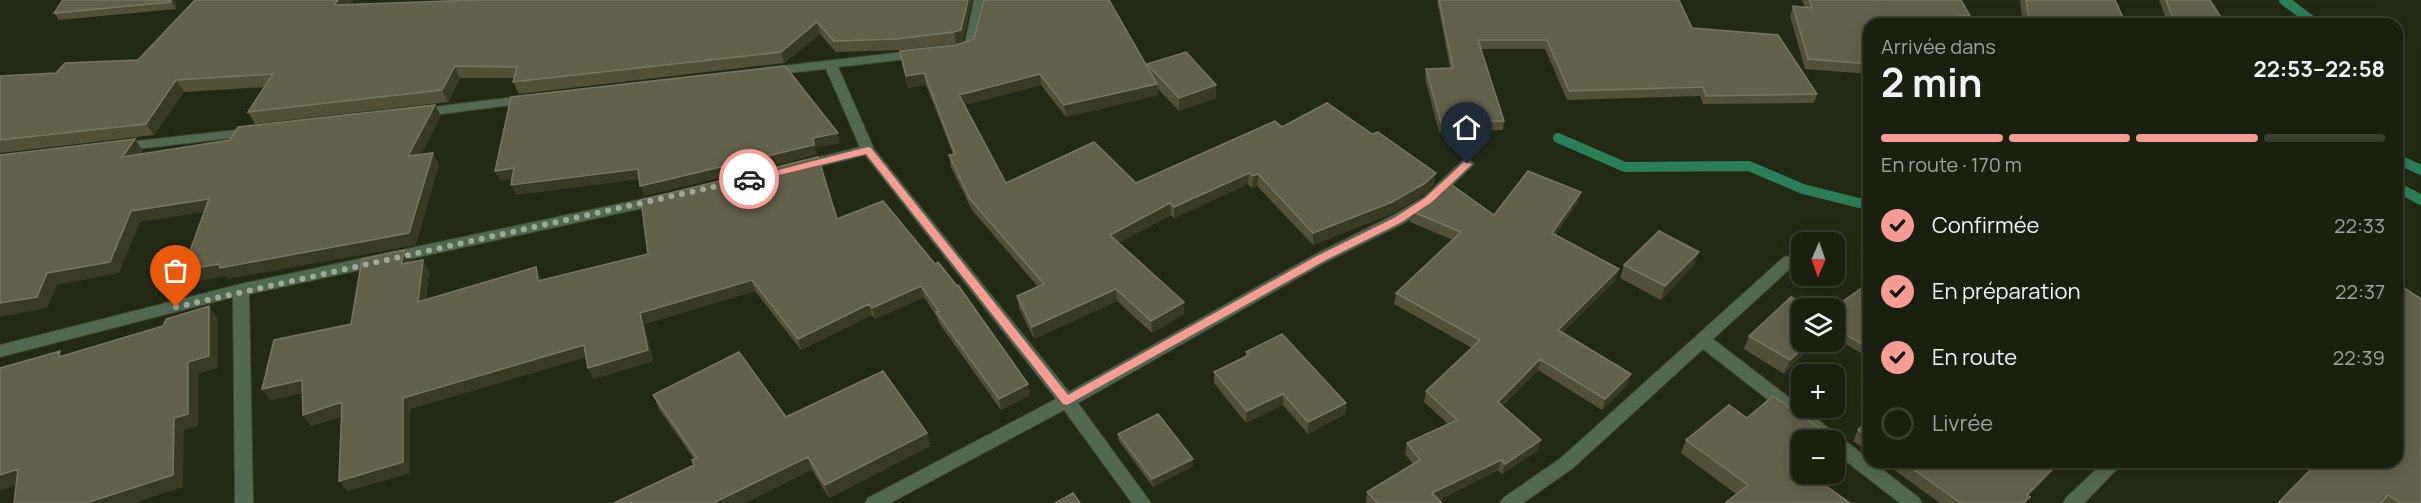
<!DOCTYPE html>
<html lang="fr">
<meta charset="utf-8">
<style>
:root{--surface:#1a200f;--page:#232818;--text:#f1f3f6;--muted:#9fa39e;--line:#383e2f;--accent:#f59c95}
body{margin:0;font-family:Manrope,sans-serif;background:var(--page);color:var(--text);height:100vh;display:flex;flex-direction:column;font-size:22px;white-space:nowrap}
*{box-sizing:border-box;margin:0}
p{font-size:20px;color:var(--muted)}
.icon{flex:none;width:33px;height:33px;fill:none;stroke:currentColor;stroke-width:2;stroke-linecap:round;stroke-linejoin:round}
.map{position:relative;flex:1;overflow:hidden}
.sheet{position:absolute;left:1863px;top:18px;width:540px;height:450px;display:flex;flex-direction:column;background:var(--surface);border-radius:18px;box-shadow:0 3px 15px #0003,0 0 0 2px var(--line)}
.sheet>*{flex:none}
.needle{width:39px;rotate:182deg}
.fabs{position:absolute;left:1791px;top:232px;display:grid;gap:12px}
.fabs a{display:grid;place-items:center;width:54px;height:54px;border-radius:12px;background:var(--surface);box-shadow:0 3px 15px #0003,0 0 0 2px var(--line);font-size:30px}
.pin{position:absolute;display:grid;place-items:center;width:51px;height:51px;color:#fff;margin:-62px -26px;border-radius:50% 50% 50% 0;rotate:-45deg;box-shadow:0 0 6px #0007}
.pin .icon{rotate:45deg}
.courier{position:absolute;display:grid;place-items:center;width:60px;height:60px;margin:-30px;border:4px solid #f59c95;border-radius:50%;background:#fff;color:#222;box-shadow:0 2px 8px #0007}
.overview em{font-style:normal;font-weight:700}
.overview div{display:flex;flex-direction:column-reverse}
.overview{display:flex;align-items:center;justify-content:space-between;height:102px;padding:0 18px}
h1{font-size:39px;font-weight:700;line-height:45px}
.bar{display:grid;grid-template-columns:repeat(4,1fr);gap:9px 6px;align-content:center;height:72px;padding:0 18px}
.bar i{height:8px;border-radius:4px;background:var(--line)}
.bar .on{background:var(--accent)}
.bar p{grid-column:span 4}
ol{padding:0 18px;list-style:none}
li{display:flex;align-items:center;gap:18px;height:66px}
li p{margin-inline-start:auto}
li .icon{padding:6px;border-radius:50%;background:var(--accent);color:#111;stroke-width:4}
li:last-child{color:var(--muted)}
li i{width:33px;height:33px;border:3px solid var(--line);border-radius:50%}
.map>svg:first-child{display:block}
.lines{fill:none;stroke-linecap:round;stroke-linejoin:round}
.stream{stroke:#2b7e5a;stroke-width:10}
.minor-casing{stroke:#3e4530;stroke-width:2}
.minor{fill:#536850;fill-rule:evenodd}
.wall{fill:#525138}
.shaded-wall{fill:#393a22}
.building{fill:#62614a;stroke:#767661;stroke-width:1.5}
.route{fill:#f59c95}
.done{stroke:#a1a796;stroke-width:6;stroke-dasharray:0 10.8}
</style>
<div class="map">
<svg width="2421" height="503" viewBox="0 0 2421 503">
<rect width="100%" height="100%" fill="#232a14"/>
<g class="lines">
<!-- stream -->
<path class="stream" d="M2284,0l32,24
M1558,138l67,29 124,-1 54,23 56,14 10,-1
M2397,159l24,11
M2397,187l24,13"/>
<!-- minor casing -->
<g class="minor-casing">
<path id="minor" d="M974,0h12l-9,45 -13,8h-8l-2,-3 11,-7z
M921,50l4,1 2,3 -2,3 -87,10 36,82 195,243 247,-138 76,-38 32,-19 38,-36 5,-2 7,5 -40,39 -32,21 -76,38 -248,141 73,100h-19l-68,-93 -174,93h-25l3,-5 188,-99 -191,-244 -64,16 -7,-5 2,-3 64,-16 -34,-78 -57,6 -5,-1 -1,-3 1,-3z
M531,95l7,4 -2,3 -119,15 -7,-4 7,-4z
M254,128l5,1 2,3 -2,3 -140,16 -7,-4 7,-4z
M661,195l7,5 -2,3 -417,91 4,209h-18l-2,-206 -233,60v-12l241,-61z
M1789,256l8,5 -3,4 -81,74 156,120v3h4l46,36 3,5h-22l-66,-51v-11h-13l-118,-92 -130,119 -50,35h-23l3,-5 58,-40 223,-201z
M2104,462h20l-40,41h-21l3,-5z"/>
</g>
<!-- minor -->
<use href="#minor" class="minor"/>
</g>
<!-- wall -->
<path class="wall" d="M175,0l1,9 -117,11 -5,-7z
M972,0l-9,41 -7,3 -57,6 -63,2 -16,-18 -36,29 -265,31 -6,-12 1,-4h-54l-12,24 -193,22 -7,-12 17,-25 -81,5 -30,43 -154,18v-77l56,-3 82,-13 212,-55z
M1437,0h242l13,28 125,66 -3,9 -111,1 -3,-8 -133,4 -22,-51h-65l24,72 -1,9 -64,2 -14,-54 1,-9 24,-1z
M1802,0h159l9,16 -4,8h-97v50l-64,-5 -15,-53 3,-10 12,1z
M2020,0h95l11,24h-103z
M2159,0h51l15,24h-57z
M974,39l173,26 69,33 -37,13 -22,-23 1,7 -92,22 -25,-32 -76,20 41,78h130l146,-56 152,57 -11,11 -32,19 -78,31 -56,-59 -5,2 -4,-4 -74,34 -3,-3 -53,28 66,71 -32,19 -35,-32 -83,38 -15,-31 -2,-12 21,-9 -66,-77 -21,-43 -2,-12 4,-1 -27,-69 -18,3 -6,-25z
M883,201l147,194 -29,15 -62,-87 -2,-6 -13,-20 -49,22 -3,-4 -71,35 -46,-59 -111,33 9,37 -60,18 -7,-22 -176,52v64l-63,18 -5,-75 -31,10 -9,-33 -31,7 -9,-11 89,-65 54,-74 6,12 18,9 -3,28 115,-21v3l296,-62z
M1578,202l-23,33 61,45 -53,52 68,42 -4,11 -25,25 -64,-40 -36,36 36,44 -36,24 -4,-4 -59,30 3,3h-76l1,-11 46,-28 -8,-10 2,-11 41,-19 -24,-22 2,-11 46,-43 -78,-44 2,-11 57,-53 -43,-18 1,-11 83,4z
M1624,265h70l-33,35 -41,-22z
M1869,283v75l-35,-21v-28z
M1749,336l53,6 -18,32 -40,-25z
M1246,352l100,51 -1,11 -37,20 -25,-29 -37,18 -32,-40v-11l32,-16z
M653,395l133,22 141,16 3,13 -101,52 -17,-28 -118,-5v-6l-35,-50z
M1747,418l87,20 -2,3h-30l-66,53 -55,-41 5,-13z
M1869,419v33l-16,-11 5,-11z
M1118,434l75,25v7l-40,21 -34,-46z
M1883,462h179l-34,34 -3,7h-85z
M2301,462h96l24,41h-143l34,-34z"/>
<!-- shaded-wall -->
<path class="shaded-wall" d="M171,0h4l1,9 -5,-7z
M338,0h16l-14,16 -6,-11z
M968,0h4l-9,41 -7,3 -2,-12z
M817,22l3,12 -36,29 -3,-11z
M455,66l5,12 -12,24 -6,-12z
M924,73l2,12 -18,3 -2,-12z
M1040,74l1,11 -80,21 -2,-11z
M176,80l8,12 -30,43 -8,-11z
M1157,84l1,11 -92,22 -2,-12z
M1216,85v13l-37,13v-13z
M435,105l6,11 -27,52 -6,-12z
M838,133l2,10 -25,5 2,7 -173,41 -4,-10 173,-48z
M135,139l8,12 -12,18 -9,-12z
M433,153l6,12 -23,80 -188,34 -3,-3 -33,6 -9,-12z
M514,168l5,10 -19,3 -5,-10z
M638,169l4,10 -126,16 -5,-10z
M1249,173l-1,11 -74,34v-11z
M1436,173l-2,11 -11,11 -32,19 -78,31v-12z
M1258,174l-1,12 -5,2 1,-12z
M1581,192l-3,10 -29,42 3,-11z
M209,199l8,11 -77,12 -21,51 -62,12 -10,23 -47,9v-14l131,-92z
M1170,203l1,12 -61,32v-12z
M405,250l6,11 -4,14 -6,-11z
M1699,252l-5,13 -33,35 4,-14z
M423,260l6,11 -5,42 -6,-11z
M536,267l5,11 3,14 -6,-11z
M1619,269l-3,11 -60,60 2,-10z
M752,280l3,11 -111,33 9,37 -60,18 -5,-11 52,-55z
M921,286l3,11 -49,22 -3,-11z
M1116,289l1,12 -83,38 -2,-12z
M1184,302v12l-32,19 -1,-12z
M869,304l3,11 -71,35 -3,-11z
M209,306l9,13v49l-20,6v52l-14,4 -1,57 -49,16h-48l88,-85 14,-56z
M1809,342h7l-32,32 6,-14z
M584,345l6,11 -180,53v64l-63,18 -8,-10 64,-83z
M1540,359l-2,11 -43,42 3,-10z
M1631,374l-4,11 -25,25 3,-11z
M302,380l8,11 -39,9 -9,-11z
M1028,384l2,11 -29,15 -2,-11z
M1283,394v11l-37,18 1,-12z
M342,402l8,11 -39,13 -8,-11z
M1346,403l-1,11 -37,20v-12z
M927,433l3,13 -101,52 -4,-13z
M1541,440l-3,10 -36,24 3,-10z
M808,457l4,13 -67,33h-32z
M1193,459v7l-40,21 -1,-8z
M1501,460l-3,10 -66,33v-10z
M2059,462h3l-41,41 6,-8z
M18,469l12,12 -30,10v-16z"/>
<!-- building -->
<path class="building" d="M63,0h108v2l-117,11z
M195,0h143l-4,5 143,-5h491l-7,30 -7,2 -57,7 -63,2 -17,-19 -36,30 -268,30 4,-15 -62,-1 -13,24 -194,22 25,-38 -97,6 -30,44 -146,16v-64l56,-3 9,-10 73,-3z
M984,0h125l48,84 -93,21 -24,-31 -81,21 47,88 88,-41 42,41 139,-62 7,6 45,-24 45,31 6,-2 58,41 -12,11 -32,18 -79,31 -55,-59 -5,2 -4,-3 -75,34 -4,-4 -60,32 74,67 -33,19 -35,-32 -84,38 -15,-31 27,-12 -74,-85 -21,-44 6,-1 -31,-81 -18,3 -6,-25 56,-6 18,-6z
M1439,0h240l13,28 86,7 39,59 -111,2 -3,-9 -134,4 -22,-51h-69l26,81 -63,2 -15,-54 27,-1z
M1809,0h152l9,16h-13l3,8h-91v40l-61,-5 -15,-53 19,2z
M2026,0h89l11,24h-82l-5,-1 -1,-4h-9z
M2166,0h44l15,24h-50z
M1186,52l30,33 -37,13 -32,-34z
M785,66l53,67 -25,5 1,7 -174,41 -2,-17 -127,16 3,-17 -19,3 16,-74z
M435,105l-27,51 25,-3 -24,80 -189,35 -1,-4 -36,6 26,-71 -78,12 -21,51 -63,11 -10,24 -37,6v-148l135,-16 -13,18 108,-17 8,-13z
M818,157l19,62 46,-18 52,63 3,-2 19,24 1,-1 70,99 -29,15 -63,-87 3,-1 -18,-25 -49,22 -3,-4 -71,35 -46,-59 -112,33 8,37 -60,18 -4,-23 -181,53v64l-64,19 3,-79 -39,13 -1,-35 -40,9 12,-49 77,-16 11,-65 43,-9 -4,14 22,-4 -5,42 118,-35 2,14 110,-27 -7,-54z
M1528,171l53,21 -29,41 67,36 -61,61 73,44 -26,25 -65,-40 -42,43 43,38 -36,24 -4,-4 -69,33 10,10h-64l-11,-11 53,-32 -13,-17 50,-23 -31,-29 54,-51 -84,-47 65,-61 -50,-21 26,-17 12,-11 45,32z
M1659,231l40,21 -34,34 -41,-21z
M1869,283v65l-35,-20v-19h-2z
M2397,283l24,16v204h-21l-12,-8 -7,8h-103l40,-41h79z
M1791,297l20,12h-9v33h7l-19,18 -41,-24z
M209,306v50l-21,6v52l-14,4 -1,57 -87,28h-72l4,-34 -18,6v-107l60,-17 -1,6 104,-31 3,-7z
M1282,334l64,69 -38,19 -25,-28 -36,17 -33,-39 35,-17 -3,-3z
M739,352l47,65 97,-46 44,62 -102,52 -17,-28 -95,46h-99l80,-38 -2,-5 5,-2 -44,-63z
M1773,396l61,42 -4,3h-28v25l-2,1 2,1v6h7l41,29h-125l23,-18 -62,-45 43,-35 18,13z
M1158,414l35,45 -41,20 -34,-45z
M1869,419v19l-11,-8z
M1903,462h156l-32,33 3,2 -7,6h-62z
M1073,493l7,10h-25z"/>
<!-- route -->
<path class="route" d="M868,147l3,1 197,247 249,-139 77,-38 31,-20 39,-36 8,2 -40,38 -32,21 -76,38 -257,144 -4,-1 -197,-250 -117,28 -5,-3z"/>
<g class="lines">
<!-- done -->
<path class="done" d="M176,307l573,-128"/>
</g>
</svg>
<div class="fabs">
<a><svg class="needle" viewBox="-14 -14 28 28"><path d="M0-13l5 13h-10z" fill="#e53935"/><path d="M0 13l5-13h-10z" fill="#9fa39e"/></svg></a>
<a><svg class="icon" aria-label="layers" viewBox="0 0 24 24"><path d="M12 4l9 5-9 5-9-5zM3 14l9 5 9-5"/></svg></a>
<a>+</a>
<a>−</a>
</div>
<div class="pin" style="left:176px;top:307px;background:#ea580c"><svg class="icon" aria-label="bag" viewBox="0 0 24 24"><path d="M5 8h14l-1 12H6zM9 8a3 3 0 0 1 6 0"/></svg></div>
<div class="pin" style="left:1467px;top:164px;background:#1f2937"><svg class="icon" aria-label="home" viewBox="0 0 24 24"><path d="M3 11l9-7 9 7M6 9v11h12V9"/></svg></div>
<div class="courier" style="left:749px;top:179px"><svg class="icon" aria-label="car" viewBox="0 0 24 24"><path d="M5 17H2v-5l4-1 3-4h7l3 4 3 1v5h-3M9 17h6M6 11h13"/><circle cx="7" cy="17" r="2"/><circle cx="17" cy="17" r="2"/></svg></div>
<section class="sheet">
<div class="overview"><div><h1>2 min</h1><p>Arrivée dans</p></div><em>22:53–22:58</em></div>
<div class="bar"><i class="on"></i><i class="on"></i><i class="on"></i><i></i><p>En route · 170 m</p></div>
<ol>
<li><svg class="icon" aria-label="check" viewBox="0 0 24 24"><path d="M5 12l5 5 9-10"/></svg>Confirmée<p>22:33</p></li>
<li><svg class="icon" aria-label="check" viewBox="0 0 24 24"><path d="M5 12l5 5 9-10"/></svg>En préparation<p>22:37</p></li>
<li><svg class="icon" aria-label="check" viewBox="0 0 24 24"><path d="M5 12l5 5 9-10"/></svg>En route<p>22:39</p></li>
<li><i></i>Livrée</li>
</ol>
</section>
</div>
